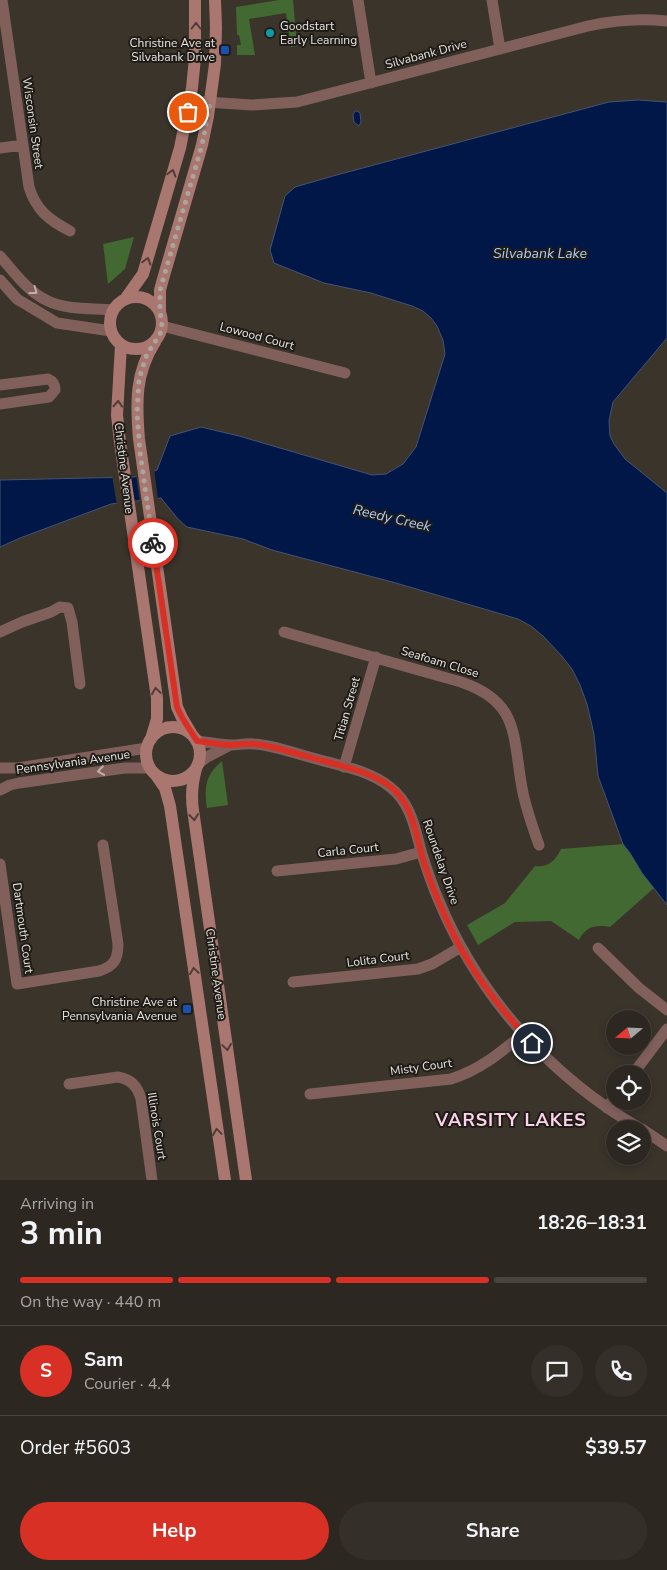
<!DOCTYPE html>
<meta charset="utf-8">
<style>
:root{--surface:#2c2720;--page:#342f29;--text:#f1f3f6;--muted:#a6a5a5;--line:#48443e;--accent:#d93025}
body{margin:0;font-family:"Nunito Sans",sans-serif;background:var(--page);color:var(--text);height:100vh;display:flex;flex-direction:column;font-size:19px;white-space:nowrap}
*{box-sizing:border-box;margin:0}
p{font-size:16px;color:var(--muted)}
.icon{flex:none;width:28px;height:28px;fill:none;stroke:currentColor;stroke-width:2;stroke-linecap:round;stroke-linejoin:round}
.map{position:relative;height:1180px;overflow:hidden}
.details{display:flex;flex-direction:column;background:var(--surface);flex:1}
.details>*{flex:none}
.needle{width:32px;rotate:251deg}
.tools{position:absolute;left:606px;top:1010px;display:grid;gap:10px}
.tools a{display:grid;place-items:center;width:45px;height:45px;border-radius:50%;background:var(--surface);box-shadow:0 2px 8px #0003,0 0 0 1px var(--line);font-size:25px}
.pin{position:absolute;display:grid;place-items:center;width:42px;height:42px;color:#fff;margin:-21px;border:2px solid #fff;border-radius:50%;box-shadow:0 1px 5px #0007}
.courier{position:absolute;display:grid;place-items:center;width:50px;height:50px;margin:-25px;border:4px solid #d93025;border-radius:50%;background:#fff;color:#222;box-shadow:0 1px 6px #0007}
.head em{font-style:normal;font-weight:700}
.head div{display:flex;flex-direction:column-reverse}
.head{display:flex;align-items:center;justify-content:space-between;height:85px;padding:0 20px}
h1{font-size:32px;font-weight:700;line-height:38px}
.bar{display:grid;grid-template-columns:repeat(4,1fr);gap:8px 5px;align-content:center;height:60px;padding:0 20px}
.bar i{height:6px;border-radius:4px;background:var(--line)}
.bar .on{background:var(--accent)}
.bar p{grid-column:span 4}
.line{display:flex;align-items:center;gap:12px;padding:0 20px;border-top:1px solid var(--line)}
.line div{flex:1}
.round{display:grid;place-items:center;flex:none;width:52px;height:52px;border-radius:26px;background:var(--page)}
.action{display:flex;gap:10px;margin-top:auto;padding:10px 20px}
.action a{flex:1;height:58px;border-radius:30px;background:var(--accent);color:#fff;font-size:20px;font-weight:700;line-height:58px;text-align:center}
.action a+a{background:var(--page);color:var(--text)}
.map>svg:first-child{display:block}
.green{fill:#426931}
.water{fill:#001747;stroke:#455474}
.pier{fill:#3a342b}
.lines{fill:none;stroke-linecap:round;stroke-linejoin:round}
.street{stroke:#81605c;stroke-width:11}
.secondary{stroke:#aa7770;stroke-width:12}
.oneway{stroke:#503c37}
.oneway2{stroke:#beafa9}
.done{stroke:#aaa69f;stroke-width:5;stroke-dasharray:0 9}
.route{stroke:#d93025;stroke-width:6}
.culture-dot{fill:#0f9aa8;stroke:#1f1c18;stroke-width:2}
.transit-dot{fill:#1a4fb4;stroke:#1f1c18;stroke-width:2}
.labels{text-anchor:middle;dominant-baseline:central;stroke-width:4;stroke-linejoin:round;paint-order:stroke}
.poi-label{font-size:12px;fill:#e7e3dd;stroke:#1f1c18;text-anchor:end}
.street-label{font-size:12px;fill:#e7e3dd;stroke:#1f1c18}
.water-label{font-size:14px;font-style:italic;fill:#adccfc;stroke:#1f1c18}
.district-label{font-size:18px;font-weight:bold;letter-spacing:1px;fill:#ffd2eb;stroke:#1f1c18}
</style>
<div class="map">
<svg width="667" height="1180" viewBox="0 0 667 1180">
<rect width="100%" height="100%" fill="#3a342b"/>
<!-- green -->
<path class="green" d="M279,0h14l4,46 -6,1 -5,-34 -37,6 6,36h-18v-10h4l-2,-10h-2l-1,-28z
M134,237l-9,32 -17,15 -5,-40z
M222,761l6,44 -21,3c-3,-20 -2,-33 15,-47z
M623,844c12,14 20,30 31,44l-44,39c-14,-3 -25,0 -31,13l-28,-19 -36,1 -37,23 -11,-20 38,-22 30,-37c13,2 21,-6 26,-17z"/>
<!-- water -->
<path class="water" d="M638,100l29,2v236l-54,64 -4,19 1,15 4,8 11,15 42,34v412l-25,-32 -12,-20 -7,-9 -25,-68 -4,-42 -7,-30 -7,-19 -8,-16 -11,-14 -18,-19 -12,-10 -13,-7 -122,-36 -124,-33 -29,-11 -56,-12 -9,-8 -17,-21 -50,6 -91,34 -20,9v-67l134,-3 23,-7 13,-34 31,-9 38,9 133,39 14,-1 17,-10 13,-17 29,-93 -2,-14 -6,-14 -6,-8 -8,-7 -11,-5 -41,-13 -47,-10 -50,-20 -4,-13 15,-54 10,-9 38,-11 276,-74z
M355,111h2l3,2 1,9 -2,4 -5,-4 -1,-7z"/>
<!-- pier -->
<path class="pier" d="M154,468l4,32 -18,3 -4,-29z
M112,475h18l5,28 -18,3z"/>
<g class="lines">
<!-- street -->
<path class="street" d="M2,0l27,187c7,23 20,33 41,44
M358,0l13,83
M492,0l8,49
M190,101l62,4 45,-3 291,-76c26,-6 52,-8 79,-5
M0,148l23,-3
M0,256c14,16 28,36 48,45 19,9 43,7 65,9
M0,280l17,19 40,24 54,8
M162,326l183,47
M0,385l48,-6c5,2 7,5 7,11l-6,7 -49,7
M0,632l22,-10 29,-10 9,-5 8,1 4,14 8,62
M284,632l177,50c56,19 52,50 60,100 3,22 11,43 18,63
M197,741c11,1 23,4 34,4 8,0 15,-2 23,-1 18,1 37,8 55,13 27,8 59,12 81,30 22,17 25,43 32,67 5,16 10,31 17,47 40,96 112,176 202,228
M198,764l9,-7 23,-12
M344,767l32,-110
M0,768h18l129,-20
M0,790l10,-5 9,-2 106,-15h25
M0,864l17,120 82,-13c15,-5 19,-11 19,-27l-15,-99
M277,871l119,-12 25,-7
M598,948l41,40 28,22
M293,982l125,-13 14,-5 29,-17
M633,1074l34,-45
M69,1084l49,-7c13,2 20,10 23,22l11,81
M310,1094l141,-15c29,-9 49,-26 72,-45
M607,1108l8,-11
M642,1129l25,17"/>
<!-- secondary -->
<path class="secondary" d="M110 323a26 26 0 1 1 52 0a26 26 0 1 1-52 0Z
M126,298l17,-24 37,-126 12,-60 3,-30v-58
M160,311v-21l3,-11 39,-134 6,-29 7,-52 1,-37 -1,-27
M155,342c-20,31 -19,61 -16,97l38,268 5,11 9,15
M121,345l-4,70 3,27 37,256v21l-6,20
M146 754a27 27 0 1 1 54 0a27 27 0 1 1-54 0Z
M196,769c-4,14 -5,27 -3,41l53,370
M156,775l9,13 5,18 55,374"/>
</g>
<!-- one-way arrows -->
<defs><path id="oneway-chevron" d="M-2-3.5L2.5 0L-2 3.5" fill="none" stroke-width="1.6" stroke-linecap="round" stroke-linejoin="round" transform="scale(1.25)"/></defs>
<g class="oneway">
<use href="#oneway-chevron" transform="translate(196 26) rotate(-90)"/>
<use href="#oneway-chevron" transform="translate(172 173) rotate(-74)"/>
<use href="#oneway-chevron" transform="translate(147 261) rotate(-74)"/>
<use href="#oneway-chevron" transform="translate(118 404) rotate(-87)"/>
<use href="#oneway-chevron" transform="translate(156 691) rotate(-98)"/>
<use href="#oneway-chevron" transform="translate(194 817) rotate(83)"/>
<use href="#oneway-chevron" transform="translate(194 971) rotate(-98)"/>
<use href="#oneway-chevron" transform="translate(227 1047) rotate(82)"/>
<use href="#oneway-chevron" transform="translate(217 1132) rotate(-98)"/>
</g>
<g class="oneway2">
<use href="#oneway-chevron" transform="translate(34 291) rotate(37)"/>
<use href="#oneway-chevron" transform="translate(101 771) rotate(172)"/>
</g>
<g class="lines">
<!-- done -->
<path class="done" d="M153,543l-13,-91 -3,-39 2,-34 8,-25 13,-20 2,-8 -2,-15v-21l42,-145 8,-42 -20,-2 -2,11"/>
<!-- route -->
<path class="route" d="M153,543l24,164c5,13 13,22 20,34 11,1 23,4 34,4 8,0 15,-2 23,-1 17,1 35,8 52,12 26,8 63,14 85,31 23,19 25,51 34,79 7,20 15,40 24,59 20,44 50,83 83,118"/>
</g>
<!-- markers -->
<circle class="culture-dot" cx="270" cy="33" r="5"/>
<g class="transit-dot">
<rect x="220" y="45" width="10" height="10" rx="2.5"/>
<rect x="182" y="1004" width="10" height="10" rx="2.5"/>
</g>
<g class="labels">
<!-- poi labels -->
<g class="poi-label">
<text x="280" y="26" text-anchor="start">Goodstart<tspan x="280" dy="14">Early Learning</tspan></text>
<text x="215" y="43">Christine Ave at<tspan x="215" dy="14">Silvabank Drive</tspan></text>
<text x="177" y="1002">Christine Ave at<tspan x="177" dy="14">Pennsylvania Avenue</tspan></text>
</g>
<!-- street labels -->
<g class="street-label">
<text transform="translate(426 54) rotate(-15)">Silvabank Drive</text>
<text transform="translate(33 123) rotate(82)">Wisconsin Street</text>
<text transform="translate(257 336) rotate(15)">Lowood Court</text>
<text transform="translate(124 468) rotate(83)">Christine Avenue</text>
<text transform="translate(440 662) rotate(17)">Seafoam Close</text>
<text transform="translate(347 709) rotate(-74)">Titian Street</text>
<text transform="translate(73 762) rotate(-8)">Pennsylvania Avenue</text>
<text transform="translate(348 850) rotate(-6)">Carla Court</text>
<text transform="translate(441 862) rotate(71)">Roundelay Drive</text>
<text transform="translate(23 928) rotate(82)">Dartmouth Court</text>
<text transform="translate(378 959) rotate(-7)">Lolita Court</text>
<text transform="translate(216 974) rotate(82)">Christine Avenue</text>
<text transform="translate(421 1067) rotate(-8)">Misty Court</text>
<text transform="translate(157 1126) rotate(81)">Illinois Court</text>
</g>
<!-- water labels -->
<g class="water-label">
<text x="540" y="253">Silvabank Lake</text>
<text transform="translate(392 518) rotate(13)">Reedy Creek</text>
</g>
<!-- district labels -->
<g class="district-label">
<text x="511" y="1120">VARSITY LAKES</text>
</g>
</g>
</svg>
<div class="tools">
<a><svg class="needle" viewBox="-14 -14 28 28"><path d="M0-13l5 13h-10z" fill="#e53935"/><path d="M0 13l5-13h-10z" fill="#a6a5a5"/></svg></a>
<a><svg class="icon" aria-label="locate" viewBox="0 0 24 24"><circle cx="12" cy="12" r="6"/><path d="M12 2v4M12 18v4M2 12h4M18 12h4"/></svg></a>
<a><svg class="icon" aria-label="layers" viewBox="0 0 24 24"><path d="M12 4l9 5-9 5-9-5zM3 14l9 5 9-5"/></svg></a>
</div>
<div class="pin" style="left:188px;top:112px;background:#ea580c"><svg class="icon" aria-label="bag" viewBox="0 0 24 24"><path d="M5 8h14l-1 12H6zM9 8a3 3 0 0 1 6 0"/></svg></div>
<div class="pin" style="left:532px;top:1043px;background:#1f2937"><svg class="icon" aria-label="home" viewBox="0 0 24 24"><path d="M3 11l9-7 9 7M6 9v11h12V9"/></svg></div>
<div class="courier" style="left:153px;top:543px"><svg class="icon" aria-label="bike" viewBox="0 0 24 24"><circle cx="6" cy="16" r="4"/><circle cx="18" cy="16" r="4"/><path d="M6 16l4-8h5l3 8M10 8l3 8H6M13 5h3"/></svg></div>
</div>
<section class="details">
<div class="head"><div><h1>3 min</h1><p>Arriving in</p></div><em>18:26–18:31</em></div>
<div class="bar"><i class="on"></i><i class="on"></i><i class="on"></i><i></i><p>On the way · 440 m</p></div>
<div class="line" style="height:90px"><b class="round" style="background:var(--accent);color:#fff">S</b><div><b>Sam</b><p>Courier · 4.4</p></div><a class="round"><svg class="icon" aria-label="chat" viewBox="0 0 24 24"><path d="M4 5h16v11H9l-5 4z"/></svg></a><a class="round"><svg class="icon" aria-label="phone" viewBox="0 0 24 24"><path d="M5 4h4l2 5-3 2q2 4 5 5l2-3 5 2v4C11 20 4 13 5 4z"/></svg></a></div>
<div class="line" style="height:65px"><div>Order #5603</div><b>$39.57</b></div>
<div class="action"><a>Help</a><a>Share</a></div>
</section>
